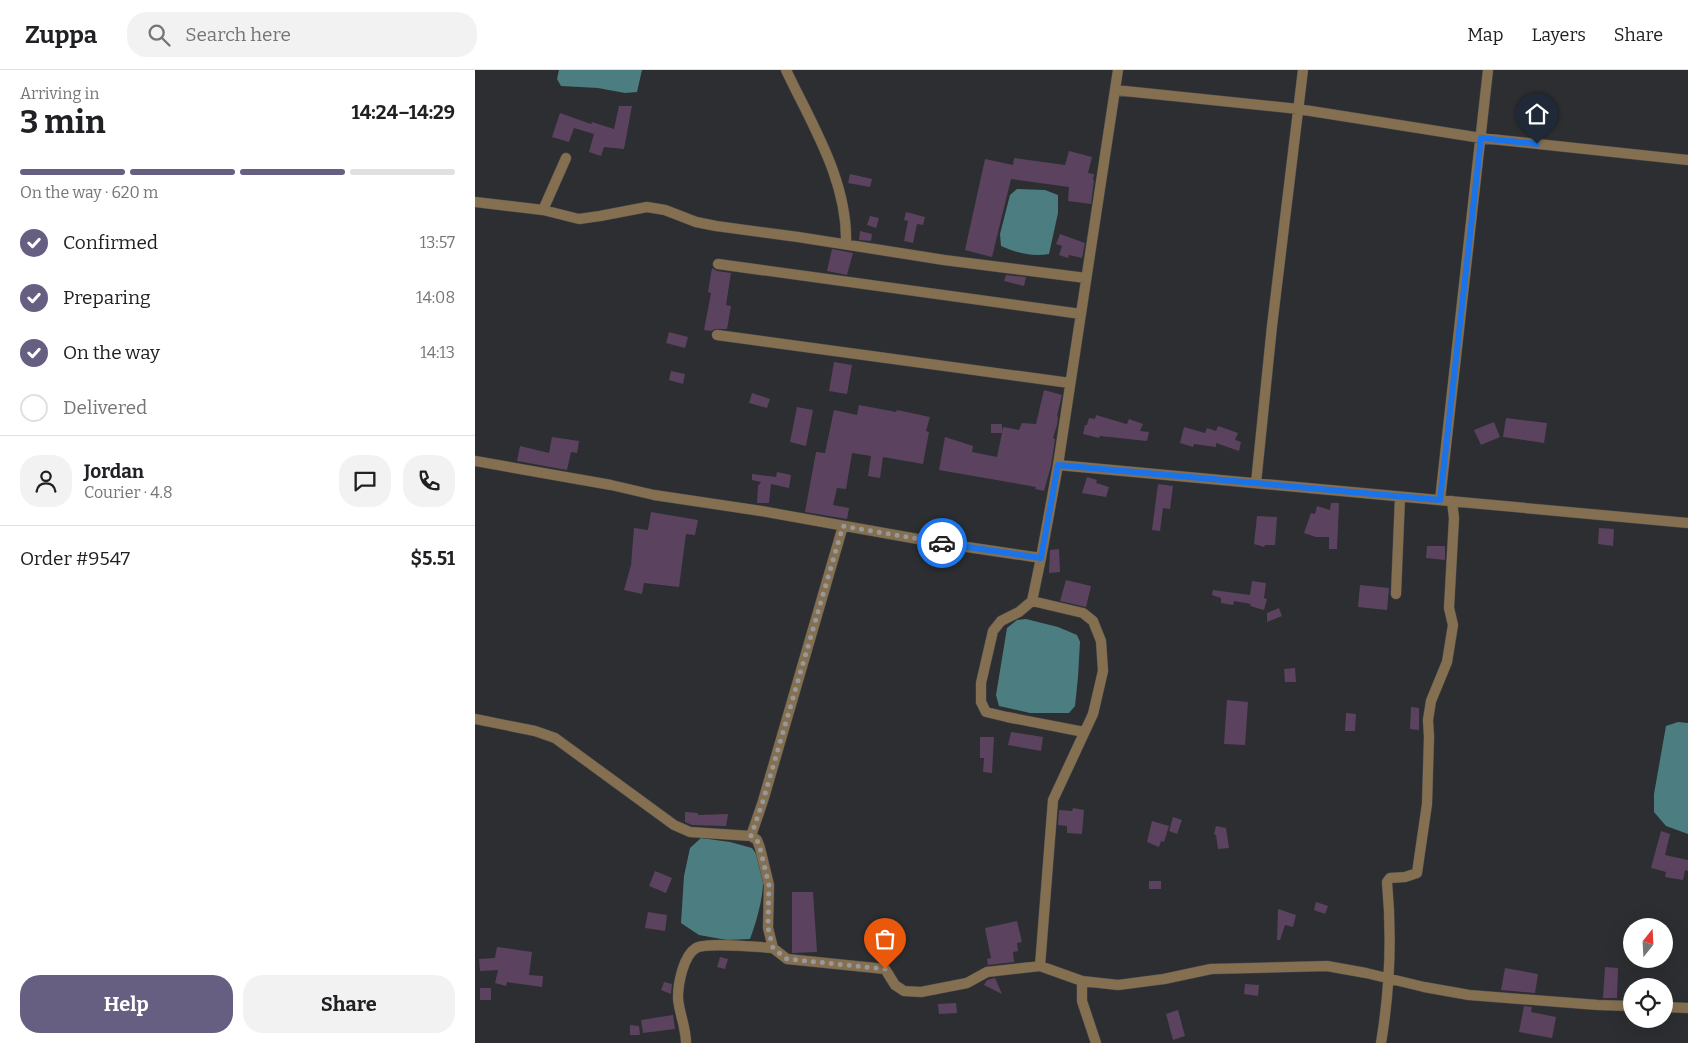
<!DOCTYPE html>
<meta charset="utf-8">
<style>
:root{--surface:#fff;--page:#f2f2f2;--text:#202124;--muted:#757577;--line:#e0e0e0;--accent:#665f82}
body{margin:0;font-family:Bitter,serif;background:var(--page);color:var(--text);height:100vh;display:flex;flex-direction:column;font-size:19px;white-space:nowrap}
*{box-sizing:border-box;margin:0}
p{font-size:16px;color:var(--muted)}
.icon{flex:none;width:28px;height:28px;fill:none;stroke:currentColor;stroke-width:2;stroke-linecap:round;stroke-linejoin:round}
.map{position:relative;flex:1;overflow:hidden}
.drawer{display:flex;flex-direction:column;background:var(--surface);width:475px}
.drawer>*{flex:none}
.needle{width:32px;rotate:18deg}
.tools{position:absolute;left:1148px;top:848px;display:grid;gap:10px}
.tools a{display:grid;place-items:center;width:50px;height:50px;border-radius:50%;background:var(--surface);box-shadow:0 5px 20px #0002;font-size:25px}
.pin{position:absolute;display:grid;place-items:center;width:42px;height:42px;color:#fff;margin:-51px -21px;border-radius:50% 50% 50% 0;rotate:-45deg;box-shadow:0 0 5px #0007}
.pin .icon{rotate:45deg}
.courier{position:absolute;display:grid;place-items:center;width:50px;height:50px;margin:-25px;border:4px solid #1a73e8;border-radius:50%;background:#fff;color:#222;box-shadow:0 1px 6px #0007}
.headline em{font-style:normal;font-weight:700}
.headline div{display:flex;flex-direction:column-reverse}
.headline{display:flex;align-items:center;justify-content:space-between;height:85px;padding:0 20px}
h1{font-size:32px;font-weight:700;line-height:38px}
.bar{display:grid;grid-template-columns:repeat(4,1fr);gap:8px 5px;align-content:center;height:60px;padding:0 20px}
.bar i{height:6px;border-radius:4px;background:var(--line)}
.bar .current{background:var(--accent)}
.bar p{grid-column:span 4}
.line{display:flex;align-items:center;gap:12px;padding:0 20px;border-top:1px solid var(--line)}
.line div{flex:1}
.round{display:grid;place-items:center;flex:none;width:52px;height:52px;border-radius:20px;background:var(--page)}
ol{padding:0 20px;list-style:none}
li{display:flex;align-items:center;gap:15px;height:55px}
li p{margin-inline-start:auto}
li .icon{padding:5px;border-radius:50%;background:var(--accent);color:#fff;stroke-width:4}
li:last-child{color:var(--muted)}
li i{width:28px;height:28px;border:2px solid var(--line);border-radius:50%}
.button{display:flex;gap:10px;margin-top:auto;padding:10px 20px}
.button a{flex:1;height:58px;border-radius:20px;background:var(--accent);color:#fff;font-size:20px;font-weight:700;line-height:58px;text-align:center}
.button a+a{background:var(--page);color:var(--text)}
header{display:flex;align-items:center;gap:30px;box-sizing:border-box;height:70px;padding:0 25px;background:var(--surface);border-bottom:1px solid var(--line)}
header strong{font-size:24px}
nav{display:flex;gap:28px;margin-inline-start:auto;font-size:18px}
.search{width:350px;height:45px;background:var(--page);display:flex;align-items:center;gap:12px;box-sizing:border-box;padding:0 18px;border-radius:20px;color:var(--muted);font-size:19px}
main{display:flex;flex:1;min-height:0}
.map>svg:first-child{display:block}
.water{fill:#4c7e81}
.building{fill:#5b435f}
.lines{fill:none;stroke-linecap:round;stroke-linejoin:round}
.street-casing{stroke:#4a4b4e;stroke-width:11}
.street{stroke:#846f50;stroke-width:10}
.done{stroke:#97989a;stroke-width:5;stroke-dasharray:0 9}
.route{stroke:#1a73e8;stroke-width:6}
</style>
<header>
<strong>Zuppa</strong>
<div class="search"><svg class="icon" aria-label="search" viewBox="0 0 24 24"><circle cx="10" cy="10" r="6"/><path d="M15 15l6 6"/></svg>Search here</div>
<nav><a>Map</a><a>Layers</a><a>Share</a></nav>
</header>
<main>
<section class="drawer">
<div class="headline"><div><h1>3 min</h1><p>Arriving in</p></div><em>14:24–14:29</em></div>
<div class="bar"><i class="current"></i><i class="current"></i><i class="current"></i><i></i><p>On the way · 620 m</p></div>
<ol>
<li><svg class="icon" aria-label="check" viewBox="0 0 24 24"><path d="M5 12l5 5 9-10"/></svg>Confirmed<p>13:57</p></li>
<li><svg class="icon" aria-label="check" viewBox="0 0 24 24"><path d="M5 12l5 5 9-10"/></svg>Preparing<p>14:08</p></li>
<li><svg class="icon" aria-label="check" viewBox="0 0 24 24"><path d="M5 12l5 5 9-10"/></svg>On the way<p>14:13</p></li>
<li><i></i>Delivered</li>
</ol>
<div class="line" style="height:90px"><a class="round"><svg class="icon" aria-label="person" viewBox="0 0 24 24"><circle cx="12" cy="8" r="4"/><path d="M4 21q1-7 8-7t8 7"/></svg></a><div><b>Jordan</b><p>Courier · 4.8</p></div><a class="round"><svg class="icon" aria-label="chat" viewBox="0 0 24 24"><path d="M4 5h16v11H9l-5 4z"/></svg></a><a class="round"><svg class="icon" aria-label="phone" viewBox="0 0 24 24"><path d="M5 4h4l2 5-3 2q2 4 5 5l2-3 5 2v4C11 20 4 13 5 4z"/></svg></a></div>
<div class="line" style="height:65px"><div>Order #9547</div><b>$5.51</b></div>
<div class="button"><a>Help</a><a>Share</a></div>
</section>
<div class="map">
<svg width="1213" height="973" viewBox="0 0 1213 973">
<rect width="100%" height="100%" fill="#2c2e31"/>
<!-- water -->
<path class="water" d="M84,0h83l-5,22 -12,1 -27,-5 -37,-2 -4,-7z
M542,119l28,1 13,5v18l-9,41c-17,3 -32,-1 -48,-8l-1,-12 10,-39z
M551,549l32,8 19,8 3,7 -2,35 -3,29 -6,7h-39l-31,-7 -3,-11 11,-67 10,-8z
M1203,652l10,1v111l-22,-8 -12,-14v-18l12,-68z
M226,768l29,4 22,6c3,4 6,9 8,13 9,19 -3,60 -10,78l-23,1 -28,-5 -18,-12 3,-47 6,-28z"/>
<!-- building -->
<path class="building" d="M144,36h13l-8,43 -20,-2 -3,9 -12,-4 5,-18 -20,-6 -5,14 -17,-5 8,-24 31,11 1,-2 22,7z
M594,81l23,6 -4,16 6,1 -1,6h1l-3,24 -23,-3 1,-14 -58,-8 -19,78 -27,-7 20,-91 28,6 1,-7 51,7z
M375,104l22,5 -2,8 -22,-4z
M431,142l19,5 -2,8 -6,-1 -4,19 -9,-2 4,-20 -4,-1z
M395,146l9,2 -3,10 -9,-3z
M385,161l12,3 -1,7 -12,-1z
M585,164l25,9 -3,15 -13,-3 -1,3 -9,-3 3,-9 -6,-2z
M357,179l21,4 -6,22 -20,-4z
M237,198l5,3 14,2 -5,32 5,1 -4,23h-12l-4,2 -7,-1 7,-37 -3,-1z
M531,205l20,2 -2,9 -20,-5z
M194,262l19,5 -3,11 -19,-5z
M359,292l18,3 -5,29 -18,-3z
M196,301l14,3 -2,10 -14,-4z
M569,320l18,5 -5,21 1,1 -1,8 -4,13 2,1 -4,27 -7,25 -9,-2 1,-2 -97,-17 6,-33 28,9 -1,6 25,5 5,-24h-11v-9h11v8l1,-5 16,3 3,-7 14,1z
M277,323l18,6 -3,9 -18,-5z
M384,335l37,7 1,-2 33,7 -4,14 3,1 -6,32 -40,-7 -3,21 -12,-2 3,-20 -19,-3 -6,36 -9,-1 -4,17 16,3 -2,11 -42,-7 11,-60 9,1 9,-43 23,5z
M322,337l16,3 -7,36 -16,-4z
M621,345l27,8 4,1 2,-5 14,5 -3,7 9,1 -2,9 -47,-5 -1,2 -16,-4 2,-9h2l2,-7 6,1z
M1031,348l41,5 -3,20 -41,-6z
M1019,352l6,15 -19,8 -7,-15z
M743,356l20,7 -3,7 6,2 -2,9 -23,-8v4l-22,-3 -1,3 -13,-4 4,-16 21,6 2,-5 9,3z
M77,367l27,4 -2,12 -6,-1 -4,18 -50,-9 3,-15 29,7z
M302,402l14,3 -2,13 -18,-4 -2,19h-12l1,-17 3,-4 -9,-2v-6l24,3z
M612,407l10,3 -1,3 13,4 -3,10 -24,-4z
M683,414l15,2 -3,23 -7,-1 -3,23 -8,-1z
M856,433h8l-2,46h-8v-12h-13l-12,-4 7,-20 4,1 2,-8 13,4z
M176,442l47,8 -3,15 -9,-1 -7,53 -35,-4 -2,11 -18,-4 7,-25 3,-37 14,2z
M782,446l20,1 -2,28h-10l-1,2 -10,-3z
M1124,458l15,1 -1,17 -15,-2z
M952,476h18v14l-19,-2z
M584,479l1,23 -11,1 1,-23z
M591,510l25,6 -5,21 -26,-6z
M777,511l14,2 -2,15 3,1 -3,11 -14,-4 1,-2 -17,-3 -1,4 -12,-2v-5l-9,-3 1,-5 37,5z
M885,515l29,3 -2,22 -29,-3z
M804,538l3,8 -15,6v-9z
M820,598l1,14h-11l-1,-13z
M752,630l21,2 -3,43 -21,-1z
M936,637l8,1v22l-9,-1z
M871,643l10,1 -1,17h-10z
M536,662l32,5 -2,14 -33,-6z
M505,667h14l-2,36 -9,-1 1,-14h-4z
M598,738l11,2 -2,24 -15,-1v-7l-9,-1 1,-15 13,1z
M210,742l13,1v2l30,-1 -2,12 -34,-1 -7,-3z
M698,747l9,3 -5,14 -8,-3z
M677,751l17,5 -5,16 -3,-1 -2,6 -12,-5z
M741,756l10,2 3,20 -11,1 -2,-14 -2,-1z
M1186,761l9,3 -5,21 23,5v11l-3,-1 -2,10 -18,-3 1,-5 -15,-4z
M180,801l17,7 -6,15 -17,-7z
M674,811h12v8h-12z
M317,822h21l4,60 -25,1z
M841,832l12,4 -3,8 -11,-4z
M803,839l18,6 -3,12 -8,-2 -5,15h-3z
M173,842l19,3 -2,16 -20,-3z
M542,851l5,21 -5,1 1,8 -5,1 1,10 -26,3 -1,-6 4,-1 -6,-30z
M22,877l35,5 -3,23 14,1 -1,11 -35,-5 -1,4 -11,-3 3,-13 -18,1 -1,-12 16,-1z
M245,887l8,2 -3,10 -8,-2z
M1130,897l13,1 -1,30h-14z
M1030,898l33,6 -3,19 -34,-3z
M520,908l7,16 -18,-9 3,-5z
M189,912l8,2 -1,10 -10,-4z
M770,914l14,1 -1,11 -14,-2z
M5,918h11v12h-11z
M481,933l1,10 -18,1 -1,-10z
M1049,936l8,1 -1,5 25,5 -4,21 -33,-6z
M703,940l7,26 -12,4 -7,-26z
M198,945l2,14 -32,4 -2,-13z
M155,955l9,1 1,9h-10z"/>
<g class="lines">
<!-- street casing -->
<g class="street-casing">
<path id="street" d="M311,0c26,55 62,111 60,174
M640,20l183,19 183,29 207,22
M0,132l68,8 36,9 21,-3 47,-9 18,3 31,12 20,4 82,11 146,23 142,18
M68,140l23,-52
M243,194l363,50
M242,265l353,48
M0,391l136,24 43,10 107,16 179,32 101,15 17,-93 630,58
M583,395l60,-395
M781,413l16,-157 31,-256
M965,430l48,-430
M921,524l4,-97
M557,531l-13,11 -18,9 -8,10 -12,52v19l5,10 21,5 77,15
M0,649l60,12 20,7 119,87 16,7 61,4 6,4 3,8 9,37 -1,43 5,20 14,11 98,10 10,16 9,6 17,1 46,-9 20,-11 53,-6 42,15 36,4 46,-6 47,-10 116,-3 39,7 58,14 45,8 129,10 33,1
M276,766l12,-35 80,-275
M565,896l13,-166 40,-86 10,-43 -2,-30 -8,-20 -10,-8 -51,-12 9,-43
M607,911v20l14,42
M1189,937l24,1
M211,973c0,-16 -7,-30 -8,-45 0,-14 5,-42 18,-50 11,-6 62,-1 77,0
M906,973c9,-54 11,-107 6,-161l3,-4 15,-1 12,-4 10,-69 2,-67 -1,-17 3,-19 16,-39 6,-37 -4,-17 5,-90 -2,-17"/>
</g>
<!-- street -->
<use href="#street" class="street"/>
</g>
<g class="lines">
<!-- done -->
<path class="done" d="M410,899l-98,-10 -14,-11 -5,-20 1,-43 -9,-37 -3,-8 -6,-4 12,-35 80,-275 99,17"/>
<!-- route -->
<path class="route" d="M467,473l99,15 17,-93 382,35 41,-362 56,6"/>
</g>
</svg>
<div class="tools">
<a><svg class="needle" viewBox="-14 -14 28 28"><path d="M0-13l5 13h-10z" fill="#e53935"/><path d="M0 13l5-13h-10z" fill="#757577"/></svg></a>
<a><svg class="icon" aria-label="locate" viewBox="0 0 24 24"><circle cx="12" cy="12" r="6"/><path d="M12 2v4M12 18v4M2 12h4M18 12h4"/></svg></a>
</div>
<div class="pin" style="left:410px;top:899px;background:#ea580c"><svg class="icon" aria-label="bag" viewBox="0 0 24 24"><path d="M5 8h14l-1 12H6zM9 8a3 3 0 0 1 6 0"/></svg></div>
<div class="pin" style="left:1062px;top:74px;background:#1f2937"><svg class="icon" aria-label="home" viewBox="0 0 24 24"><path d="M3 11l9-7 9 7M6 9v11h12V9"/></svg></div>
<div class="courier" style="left:467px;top:473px"><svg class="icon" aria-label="car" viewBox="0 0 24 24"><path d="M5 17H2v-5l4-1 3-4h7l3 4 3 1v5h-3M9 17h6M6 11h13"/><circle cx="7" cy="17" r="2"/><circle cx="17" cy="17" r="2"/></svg></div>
</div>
</main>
